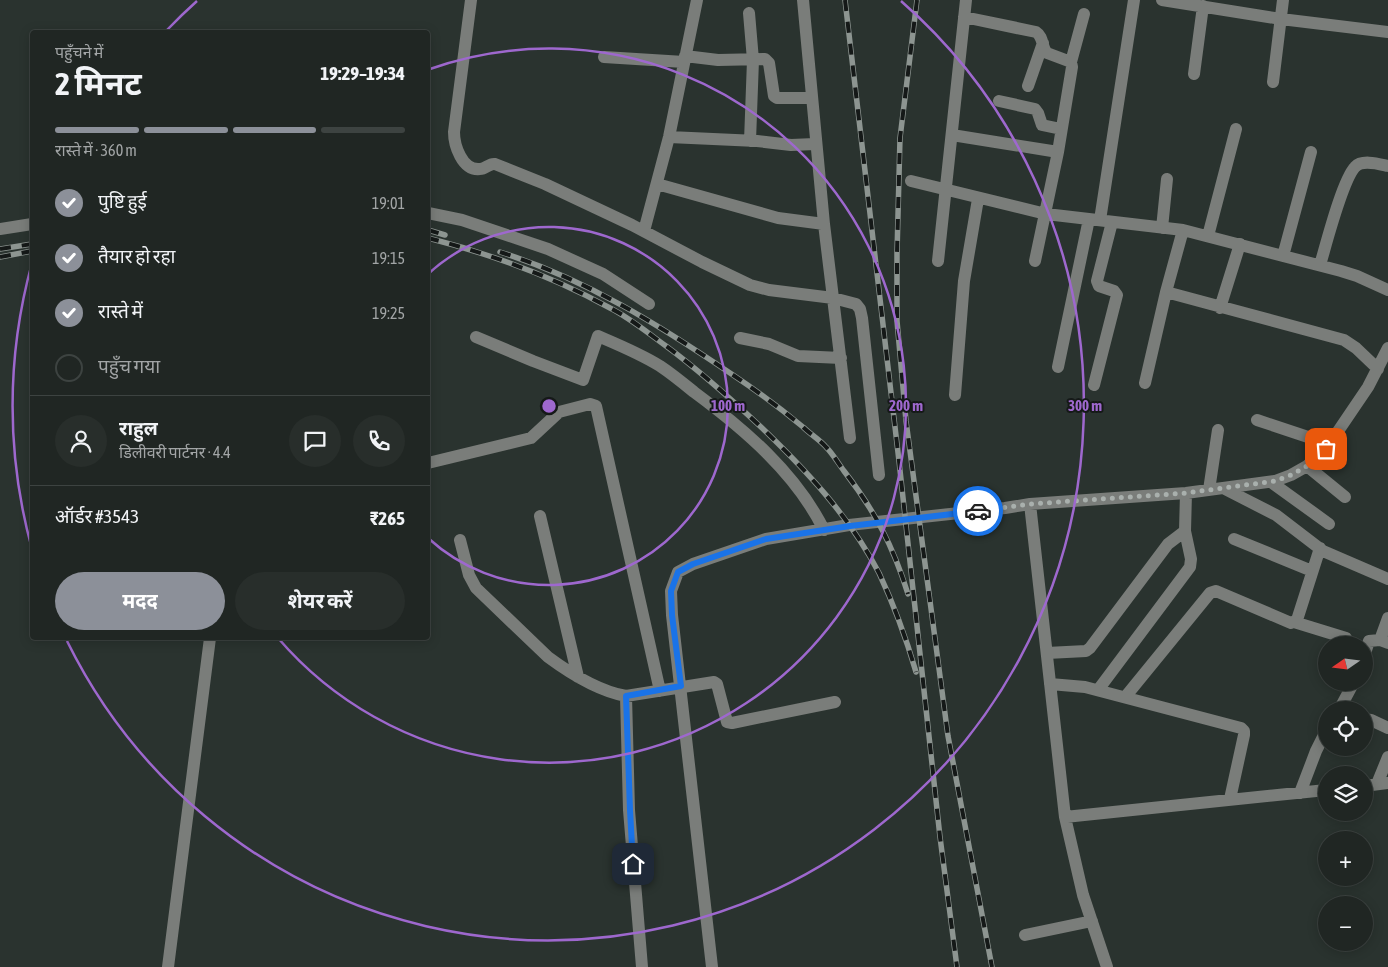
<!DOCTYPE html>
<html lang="hi">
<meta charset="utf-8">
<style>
:root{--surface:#202623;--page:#282e2b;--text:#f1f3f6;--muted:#a2a5a6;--line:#3d4341;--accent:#8c9099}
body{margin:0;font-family:"Asap Condensed","Noto Sans Devanagari",sans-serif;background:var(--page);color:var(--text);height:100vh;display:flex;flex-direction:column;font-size:19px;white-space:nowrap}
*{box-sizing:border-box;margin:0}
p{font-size:16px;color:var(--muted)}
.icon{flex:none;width:28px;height:28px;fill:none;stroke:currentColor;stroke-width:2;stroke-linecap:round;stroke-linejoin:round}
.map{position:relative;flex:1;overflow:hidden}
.drawer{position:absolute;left:30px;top:30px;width:400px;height:610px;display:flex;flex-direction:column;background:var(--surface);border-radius:5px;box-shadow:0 2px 12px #0003,0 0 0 1px var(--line)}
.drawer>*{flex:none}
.needle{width:32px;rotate:256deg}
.controls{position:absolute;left:1318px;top:636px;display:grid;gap:10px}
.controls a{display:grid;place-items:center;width:55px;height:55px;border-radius:50%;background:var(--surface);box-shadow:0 2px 12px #0003,0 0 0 1px var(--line);font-size:25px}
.pin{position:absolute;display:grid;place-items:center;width:42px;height:42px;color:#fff;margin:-21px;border-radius:10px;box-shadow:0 2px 8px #0006}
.courier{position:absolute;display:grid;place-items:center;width:50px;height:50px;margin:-25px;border:4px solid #1a73e8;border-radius:50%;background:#fff;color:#222;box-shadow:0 1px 6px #0007}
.summary em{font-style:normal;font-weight:700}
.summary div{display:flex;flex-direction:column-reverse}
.summary{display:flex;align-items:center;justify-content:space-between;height:85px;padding:0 25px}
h1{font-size:32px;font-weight:700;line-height:38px}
.bar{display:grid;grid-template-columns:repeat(4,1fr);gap:8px 5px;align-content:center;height:60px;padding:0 25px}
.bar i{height:6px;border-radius:4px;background:var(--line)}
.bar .selected{background:var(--accent)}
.bar p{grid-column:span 4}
.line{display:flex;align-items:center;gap:12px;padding:0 25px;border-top:1px solid var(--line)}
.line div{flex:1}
.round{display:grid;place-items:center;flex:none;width:52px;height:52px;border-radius:26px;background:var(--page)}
ol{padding:0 25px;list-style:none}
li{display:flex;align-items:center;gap:15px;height:55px}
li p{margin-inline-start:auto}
li .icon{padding:5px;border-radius:50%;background:var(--accent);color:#fff;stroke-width:4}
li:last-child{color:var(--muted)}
li i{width:28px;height:28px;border:2px solid var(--line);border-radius:50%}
.cta{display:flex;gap:10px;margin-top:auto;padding:10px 25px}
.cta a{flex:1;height:58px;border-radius:30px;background:var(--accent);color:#fff;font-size:20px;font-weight:700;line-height:58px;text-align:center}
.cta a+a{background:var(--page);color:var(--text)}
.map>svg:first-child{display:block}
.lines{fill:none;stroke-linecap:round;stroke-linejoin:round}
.minor{stroke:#7a7d7a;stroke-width:12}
.rail-casing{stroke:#8d9591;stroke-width:5.5}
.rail{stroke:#151918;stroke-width:4;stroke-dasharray:11;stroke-linecap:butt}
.done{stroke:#a9b0ad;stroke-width:5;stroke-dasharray:0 9}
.route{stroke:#1a73e8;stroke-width:6}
.ring{fill:none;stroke:#9e68ce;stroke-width:2.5}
.centre{fill:#9e68ce;stroke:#151918;stroke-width:2.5}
.ring-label{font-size:15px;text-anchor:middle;font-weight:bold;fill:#9e68ce;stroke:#151918;stroke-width:4;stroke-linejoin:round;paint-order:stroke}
</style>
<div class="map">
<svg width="1388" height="967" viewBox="0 0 1388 967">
<rect width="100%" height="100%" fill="#2a332f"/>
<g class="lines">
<!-- minor -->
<path class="minor" d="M471,0l-17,132c0,13 8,39 26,37 6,0 9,-6 15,-5l50,20 87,41 70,37 48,23 19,5 64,8 23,6 4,5 2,9 17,157
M803,0l21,224 26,214
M1162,0l119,19 107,13
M749,13l4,47 -3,81
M964,17l72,15c8,5 5,15 11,21l24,9 1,5 -14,85 -23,109
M685,56l33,4 47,-1 4,4 5,33 3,2h34
M604,57l80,5
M1071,62l13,-48
M1194,74l9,-68
M1273,82l10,-82
M1028,86l15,-43
M999,101l36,8 3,4 4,12 19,4
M952,135l106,17
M669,137l88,4 34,4 24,-1
M911,181l135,33 137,16 158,41 16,5 31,14
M657,184l121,34 46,6
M428,213l34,7 86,29 55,25 46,30
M1100,220l34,-220
M1162,228l5,-49
M0,229l32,-5
M644,231l25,-94 28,-137
M1208,236l28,-107
M1283,256l28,-104
M938,261l28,-261
M1320,265c6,-20 22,-84 35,-98 7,-8 24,-3 33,-1
M1166,292l178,48 12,8 22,21
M1220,308l20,-64
M476,337l57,24 50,19 15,-44c21,9 43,18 62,30 12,8 23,17 34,26 50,37 102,81 130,138
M740,338l29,6 29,12 43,2
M1058,367l31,-148
M1145,383l21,-91 17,-62
M1094,385l23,-90 -3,-4 -15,-5 -2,-5 15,-59
M955,395l9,-114 14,-82
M1257,420l72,24
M428,463l103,-25 28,-26 31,-8 6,2 64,285
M1307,466l38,31
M1271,482l58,42
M1223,488l53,27 47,36 65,28
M1209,490l9,-60
M1030,504l35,313 18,78 24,72
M540,516l38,161
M1234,539l78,32
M460,540l9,35 7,13 72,69c23,17 50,34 78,39l88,-14 3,2 10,38 5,1 103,-21
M1294,622l52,16
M1380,640l8,-22
M1047,653l39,-2 4,-3 78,-104 17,-13
M1364,656l5,-15 11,-1 8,3
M1050,684l35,3 156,41 3,3v4l-14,64
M1098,690l92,-123 1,-8 -6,-28 1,-38
M626,696l3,114 13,157
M1126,696l84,-103 6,-2 75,32 6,-3 23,-72
M1339,710l15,-28
M1364,719l7,1 17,8
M1377,784l11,-27
M1364,786l24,-3
M1300,793l16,-42 10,-20
M1065,817l261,-27
M1025,935l67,-14
M168,967l42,-329
M712,967l-40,-352 -1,-24 7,-19 15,-8 73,-25 83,-14 156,-17 25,-4 156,-11 89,-12 16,-6 16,-9 19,-17 42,-62 20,-39"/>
<!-- rail casing -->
<g class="rail-casing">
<path id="rail" d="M845,0l54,461 41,376 17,130
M917,0l-17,138 -3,115v68l9,100 42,315 44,231
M428,230l17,5
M428,238c63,16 125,39 182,70 20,10 38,25 56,38 34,25 64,52 95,81 45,43 89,90 118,146 15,32 27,65 37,99
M0,249l32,-5
M500,252c86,27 159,73 233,123 24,16 47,33 70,52 7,7 16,12 23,20 7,7 12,16 18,24 31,40 49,75 64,123
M0,257l32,-6"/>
</g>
<!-- rail -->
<use href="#rail" class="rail"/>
</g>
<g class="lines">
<!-- done -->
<path class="done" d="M978,511l52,-7 156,-11 89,-12 16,-6 16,-9 19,-17"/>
<!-- route -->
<path class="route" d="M633,864l-3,-54 -4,-114 55,-10 -9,-71 -1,-24 7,-19 15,-8 73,-25 84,-13 128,-15"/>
</g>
<!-- distance rings -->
<g class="ring">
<path d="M428 274A179 179 0 1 1 428 538"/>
<path d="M430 69A357 357 0 1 1 278 638"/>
<path d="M32 549A536 536 0 0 1 32 263M167 30A536 536 0 0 1 197 1M901 1A536 536 0 1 1 67 641"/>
</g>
<circle cx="549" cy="406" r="8" class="centre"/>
<g class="ring-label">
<text x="728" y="411">100 m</text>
<text x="906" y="411">200 m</text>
<text x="1085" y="411">300 m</text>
</g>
</svg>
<div class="controls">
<a><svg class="needle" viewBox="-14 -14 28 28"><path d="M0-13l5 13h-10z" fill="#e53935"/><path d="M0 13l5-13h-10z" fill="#a2a5a6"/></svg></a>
<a><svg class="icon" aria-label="locate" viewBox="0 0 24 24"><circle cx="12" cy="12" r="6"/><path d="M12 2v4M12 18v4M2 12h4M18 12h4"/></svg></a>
<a><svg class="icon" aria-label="layers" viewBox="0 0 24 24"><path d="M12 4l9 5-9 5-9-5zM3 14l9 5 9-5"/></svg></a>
<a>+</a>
<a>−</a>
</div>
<div class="pin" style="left:1326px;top:449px;background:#ea580c"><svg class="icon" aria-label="bag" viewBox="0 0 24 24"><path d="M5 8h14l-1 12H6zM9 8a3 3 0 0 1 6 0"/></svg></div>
<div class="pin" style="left:633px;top:864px;background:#1f2937"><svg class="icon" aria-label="home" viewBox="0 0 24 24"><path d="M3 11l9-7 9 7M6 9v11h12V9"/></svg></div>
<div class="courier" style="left:978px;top:511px"><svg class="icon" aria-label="car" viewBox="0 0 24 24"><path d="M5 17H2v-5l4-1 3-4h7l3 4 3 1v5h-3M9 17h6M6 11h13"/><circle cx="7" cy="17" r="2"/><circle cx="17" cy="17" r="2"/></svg></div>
<section class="drawer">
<div class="summary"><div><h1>2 मिनट</h1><p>पहुँचने में</p></div><em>19:29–19:34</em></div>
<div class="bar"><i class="selected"></i><i class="selected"></i><i class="selected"></i><i></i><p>रास्ते में · 360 m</p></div>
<ol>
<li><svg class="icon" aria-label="check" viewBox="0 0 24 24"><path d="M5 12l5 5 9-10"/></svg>पुष्टि हुई<p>19:01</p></li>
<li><svg class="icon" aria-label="check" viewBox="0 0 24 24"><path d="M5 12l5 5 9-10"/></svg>तैयार हो रहा<p>19:15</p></li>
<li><svg class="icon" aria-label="check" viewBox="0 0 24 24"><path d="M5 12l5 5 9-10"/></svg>रास्ते में<p>19:25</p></li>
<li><i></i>पहुँच गया</li>
</ol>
<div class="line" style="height:90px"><a class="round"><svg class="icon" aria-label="person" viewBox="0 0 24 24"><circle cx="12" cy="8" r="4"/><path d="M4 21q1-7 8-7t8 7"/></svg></a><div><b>राहुल</b><p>डिलीवरी पार्टनर · 4.4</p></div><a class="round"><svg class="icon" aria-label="chat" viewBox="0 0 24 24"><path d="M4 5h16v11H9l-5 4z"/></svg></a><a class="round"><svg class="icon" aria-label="phone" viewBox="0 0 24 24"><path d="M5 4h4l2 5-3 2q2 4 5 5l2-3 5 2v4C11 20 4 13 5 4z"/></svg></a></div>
<div class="line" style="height:65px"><div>ऑर्डर #3543</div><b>₹265</b></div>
<div class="cta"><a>मदद</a><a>शेयर करें</a></div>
</section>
</div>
